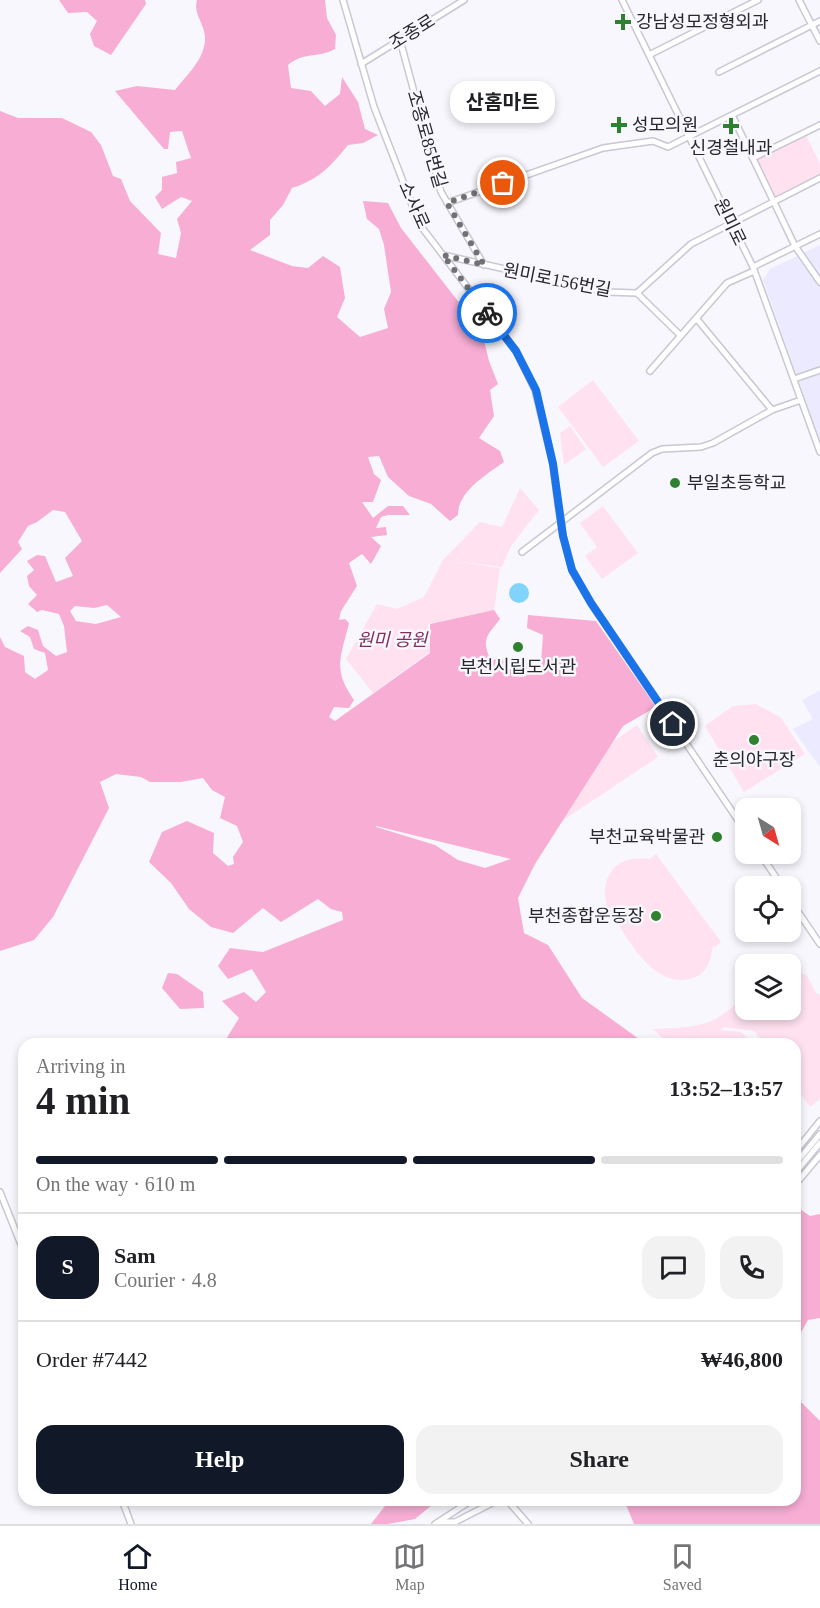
<!DOCTYPE html>
<meta charset="utf-8">
<style>
:root{--surface:#fff;--page:#f2f2f2;--text:#202124;--muted:#757577;--line:#e0e0e0;--accent:#111827}
body{margin:0;font-family:"Times New Roman","Noto Sans KR",serif;background:var(--page);color:var(--text);height:100vh;display:flex;flex-direction:column;font-size:22px;white-space:nowrap}
*{box-sizing:border-box;margin:0}
p{font-size:20px;color:var(--muted)}
.icon{flex:none;width:33px;height:33px;fill:none;stroke:currentColor;stroke-width:2;stroke-linecap:round;stroke-linejoin:round}
.map{position:relative;flex:1;overflow:hidden}
.sheet{position:absolute;left:18px;top:1038px;width:783px;height:468px;display:flex;flex-direction:column;background:var(--surface);border-radius:18px;box-shadow:0 3px 9px #0003}
.sheet>*{flex:none}
.needle{width:39px;rotate:143deg}
.fabs{position:absolute;left:735px;top:798px;display:grid;gap:12px}
.fabs a{display:grid;place-items:center;width:66px;height:66px;border-radius:12px;background:var(--surface);box-shadow:0 3px 9px #0003;font-size:30px}
.pin{position:absolute;display:grid;place-items:center;width:51px;height:51px;color:#fff;margin:-26px;border:3px solid #fff;border-radius:50%;box-shadow:0 2px 6px #0007}
.courier{position:absolute;display:grid;place-items:center;width:60px;height:60px;margin:-30px;border:4px solid #1a73e8;border-radius:50%;background:#fff;color:#222;box-shadow:0 2px 8px #0007}
.bubble{position:absolute;height:42px;border-radius:18px;background:var(--surface);box-shadow:0 3px 9px #0003;font-size:20px;font-weight:700;line-height:42px;text-align:center}
.summary em{font-style:normal;font-weight:700}
.summary div{display:flex;flex-direction:column-reverse}
.summary{display:flex;align-items:center;justify-content:space-between;height:102px;padding:0 18px}
h1{font-size:39px;font-weight:700;line-height:45px}
.bar{display:grid;grid-template-columns:repeat(4,1fr);gap:9px 6px;align-content:center;height:72px;padding:0 18px}
.bar i{height:8px;border-radius:4px;background:var(--line)}
.bar .active{background:var(--accent)}
.bar p{grid-column:span 4}
.line{display:flex;align-items:center;gap:15px;padding:0 18px;border-top:2px solid var(--line)}
.line div{flex:1}
.round{display:grid;place-items:center;flex:none;width:63px;height:63px;border-radius:18px;background:var(--page)}
.action{display:flex;gap:12px;margin-top:auto;padding:12px 18px}
.action a{flex:1;height:69px;border-radius:18px;background:var(--accent);color:#fff;font-size:24px;font-weight:700;line-height:69px;text-align:center}
.action a+a{background:var(--page);color:var(--text)}
.menu{display:flex;justify-content:space-around;align-items:center;height:84px;border-top:2px solid var(--line);background:var(--surface);font-size:16px;color:var(--muted)}
.menu a{display:grid;justify-items:center;gap:3px}
.menu .active{color:var(--accent)}
.map>svg:first-child{display:block}
.built{fill:#ebeaff}
.green{fill:#ffe1f0}
.forest{fill:#f7add4;fill-rule:evenodd}
.water{fill:#80d3fb}
.lines{fill:none;stroke-linecap:round;stroke-linejoin:round}
.minor-casing{stroke:#c8c7d4;stroke-width:8}
.minor{stroke:#fff;stroke-width:5}
.minor-bridge-casing{stroke:#c8c7d4;stroke-width:8;stroke-linecap:butt}
.minor-bridge{stroke:#fff;stroke-width:5}
.done{stroke:#707075;stroke-width:6;stroke-dasharray:0 10.8}
.route{stroke:#1a73e8;stroke-width:8}
.poi-dot{fill:#2e822f;stroke:#f8f7fd;stroke-width:2}
.labels{text-anchor:middle;dominant-baseline:central;stroke-width:5;stroke-linejoin:round;paint-order:stroke}
.poi-label{font-size:18px;fill:#27272c;stroke:#f8f7fd;text-anchor:start}
.street-label{font-size:18px;fill:#27272c;stroke:#f8f7fd}
.park-label{font-size:18px;font-style:italic;fill:#802d5f;stroke:#f8f7fd}
</style>
<div class="map">
<svg width="820" height="1524" viewBox="0 0 820 1524">
<rect width="100%" height="100%" fill="#f8f7fd"/>
<!-- built -->
<path class="built" d="M820,245v195l-57,-160 7,-11z
M820,690v77l-27,-38 20,-10 -11,-19z"/>
<!-- green -->
<path class="green" d="M805,133l15,31v14l-46,23 -21,-43z
M593,380l46,61 -36,26 -45,-60z
M570,426l16,23 -22,16 -4,-32z
M520,488l19,22 -28,36 -9,21 -56,-7 54,8 -6,42 -66,14 2,28 -57,41 -27,-34 31,-55 20,5 27,-12 19,-37 37,-38 22,5z
M603,506l35,47 -36,26 -17,-23 12,-9 -17,-24z
M756,704l25,14 24,36 -61,38 -39,-66 28,-20z
M637,725l21,32 -96,64 -21,-30z
M656,854l65,88 -6,5 -2,-2c-2,13 -5,29 -20,33 -42,13 -66,-43 -86,-71 -8,-32 10,-53 43,-48z
M791,968l16,8 9,17 4,2v104l-10,8 -15,-21v-42h-31l-10,-13 -30,-4 -4,3 21,2 14,12h-57l6,-7 -11,7h-24l-16,-15c43,-2 63,-1 92,-35l1,16h44z"/>
<!-- forest -->
<path class="forest" d="M59,0h86l1,4 -35,51 -17,-9 -4,-12 7,-13 -10,-9 -19,1z
M197,0h128l2,18 9,17 -1,14c-19,10 -30,2 -47,16l3,23 20,3 14,15 15,-12 2,-17 16,25 7,27 13,6 -15,8 -15,2c-17,21 -30,35 -56,43l-9,17 -13,15v15l-20,15 42,16 16,2 15,-12 17,11 5,31 -8,19 23,20 28,-9 -4,-19 7,-17 -7,-47 -5,-16 -12,-10 -4,-18 25,2 13,25 81,104 7,29 9,23 -8,6 4,26 -15,22 21,13 4,11c-18,13 -46,29 -46,53l-8,6 -19,-17 -22,-8 -21,-19 -9,-21 -11,1 6,17 7,6 -8,22h-11l11,16 15,-12h15l7,9h-22l-7,2 -5,11 10,-1 1,8 -16,2 10,9 -10,18 -9,-10 -13,9 8,23 -16,25 -2,9 6,-1 4,4c-8,34 -17,46 5,77l-5,8 -15,-1 -5,10 6,4 95,-68v-29l64,-14 6,9c-12,16 -19,19 -10,40l51,3 2,-27 -16,-7 1,-13 68,6 60,86 -33,19 -88,138 -17,34 6,35 24,12 34,53 64,46h-423l16,-26 -17,-17 22,-9 12,10 10,-10 -14,-23 -24,10 -10,-13 12,-18 33,4 80,-32 -1,-8 -11,-3 -13,-10 -37,23 -18,-14 -30,25 -22,-6 -22,-18 -18,-26 -22,-21 13,-30 25,-11 27,12 -1,20 15,13 6,-2 -1,-7 10,-15 -6,-16 -17,-8 5,-21 -13,-7 -9,-12 -22,4h-31l-9,-5 -25,-3 -16,8 9,26 -56,109 -19,23 -34,11v-314l5,10 19,9 1,16 10,7 13,-9 -3,-17 -11,-4 -4,-12 -10,-6 8,-5 10,4 5,16 13,10 11,-4 -3,-26 -5,-12 -17,-4 -5,2 -9,-8 9,-9 -8,-9 -2,-10 7,-6 -7,-9 10,-6 8,1 11,26 17,-6 -8,-18 17,-17 -17,-29 -12,-2 -16,12 -9,4 -10,16 4,7 -22,24v-462l18,7h44l29,14 10,13 12,31 8,3 9,22 31,32 -3,21 18,4 5,-25 -4,-14 15,-18 -11,-4 -19,12 -7,-12 7,-7v-13l15,-4 -1,-11 15,-4 -9,-27 -12,1 -2,17h-4l-49,-58 22,-5 38,4c12,-15 31,-32 30,-53 -1,-14 -12,-23 -8,-37zM107,605l14,12 -25,7 -20,-3 -6,-10 5,-5 19,2zM376,827v-1l135,33 -26,9 -27,-8 -23,-15z
M168,973l9,1 26,18 1,16 -24,1 -18,-21z
M797,1207l13,9 10,-2v104l-12,2 -13,23z
M795,1396l25,25v103h-186l-10,-24h171z
M412,1500h26l-23,19 -27,5h-17l14,-18 18,-1z"/>
<!-- water -->
<path class="water" d="M509 593a10 10 0 1 1 20 0a10 10 0 1 1-20 0Z"/>
<g class="lines">
<!-- minor casing -->
<g class="minor-casing">
<path id="minor" d="M343,0l31,107 46,118 96,126 19,39 18,74 5,40
M622,0l131,267 67,185
M799,0l21,41
M400,40l41,152 43,73
M649,55l109,-55
M361,64l103,-64
M719,72l101,-51
M732,115l63,131 25,36
M753,158l67,-33
M447,203l156,-55 50,-7 15,6 152,-76
M443,255l164,37 30,1 54,-49 129,-66
M753,267l67,-33
M637,293l44,43
M696,318l76,92
M650,371l77,-88 27,-12
M794,379l26,-9
M563,536l9,34 19,33 155,229
M522,552l130,-99 10,-4 39,-2 12,-4 59,-33 29,-10
M760,854l22,32
M790,900l30,44
M795,1152l25,-31
M795,1164l25,-30
M795,1173l25,-30
M795,1185l25,-30
M0,1192l24,60
M122,1500l9,24
M507,1500l21,24
M439,1522h16l43,-22
M435,1524l37,-24"/>
</g>
<!-- minor -->
<use href="#minor" class="minor"/>
<!-- minor-bridge casing -->
<g class="minor-bridge-casing">
<path id="minor-bridge" d="M558,504l5,32"/>
</g>
<!-- minor-bridge -->
<use href="#minor-bridge" class="minor-bridge"/>
</g>
<g class="lines">
<!-- done -->
<path class="done" d="M487,313l-44,-58 41,10 -37,-62 56,-20"/>
<!-- route -->
<path class="route" d="M487,313l29,38 20,39 17,74 10,72 9,34 19,33 82,121"/>
</g>
<!-- markers -->
<g class="poi-dot">
<path d="M620 13h6v6h6v6h-6v6h-6v-6h-6v-6h6z"/>
<path d="M616 116h6v6h6v6h-6v6h-6v-6h-6v-6h6z"/>
<path d="M728 117h6v6h6v6h-6v6h-6v-6h-6v-6h6z"/>
<circle cx="675" cy="483" r="6"/>
<circle cx="518" cy="647" r="6"/>
<circle cx="754" cy="740" r="6"/>
<circle cx="717" cy="837" r="6"/>
<circle cx="656" cy="916" r="6"/>
</g>
<g class="labels">
<!-- poi labels -->
<g class="poi-label">
<text x="636" y="22">강남성모정형외과</text>
<text x="632" y="125">성모의원</text>
<text x="731" y="148" text-anchor="middle">신경철내과</text>
<text x="687" y="483">부일초등학교</text>
<text x="518" y="667" text-anchor="middle">부천시립도서관</text>
<text x="754" y="760" text-anchor="middle">춘의야구장</text>
<text x="705" y="837" text-anchor="end">부천교육박물관</text>
<text x="644" y="916" text-anchor="end">부천종합운동장</text>
</g>
<!-- street labels -->
<g class="street-label">
<text transform="translate(412 32) rotate(-32)">조종로</text>
<text transform="translate(427 139) rotate(74)">조종로85번길</text>
<text transform="translate(414 205) rotate(66)">소사로</text>
<text transform="translate(730 222) rotate(64)">원미로</text>
<text transform="translate(557 280) rotate(11)">원미로156번길</text>
</g>
<!-- park labels -->
<g class="park-label">
<text x="392" y="640">원미 공원</text>
</g>
</g>
</svg>
<div class="fabs">
<a><svg class="needle" viewBox="-14 -14 28 28"><path d="M0-13l5 13h-10z" fill="#e53935"/><path d="M0 13l5-13h-10z" fill="#757577"/></svg></a>
<a><svg class="icon" aria-label="locate" viewBox="0 0 24 24"><circle cx="12" cy="12" r="6"/><path d="M12 2v4M12 18v4M2 12h4M18 12h4"/></svg></a>
<a><svg class="icon" aria-label="layers" viewBox="0 0 24 24"><path d="M12 4l9 5-9 5-9-5zM3 14l9 5 9-5"/></svg></a>
</div>
<div class="pin" style="left:503px;top:183px;background:#ea580c"><svg class="icon" aria-label="bag" viewBox="0 0 24 24"><path d="M5 8h14l-1 12H6zM9 8a3 3 0 0 1 6 0"/></svg></div>
<div class="pin" style="left:673px;top:724px;background:#1f2937"><svg class="icon" aria-label="home" viewBox="0 0 24 24"><path d="M3 11l9-7 9 7M6 9v11h12V9"/></svg></div>
<div class="courier" style="left:487px;top:313px"><svg class="icon" aria-label="bike" viewBox="0 0 24 24"><circle cx="6" cy="16" r="4"/><circle cx="18" cy="16" r="4"/><path d="M6 16l4-8h5l3 8M10 8l3 8H6M13 5h3"/></svg></div>
<div class="bubble" style="left:450px;top:81px;width:105px">산홈마트</div>
<section class="sheet">
<div class="summary"><div><h1>4 min</h1><p>Arriving in</p></div><em>13:52–13:57</em></div>
<div class="bar"><i class="active"></i><i class="active"></i><i class="active"></i><i></i><p>On the way · 610 m</p></div>
<div class="line" style="height:108px"><b class="round" style="background:var(--accent);color:#fff">S</b><div><b>Sam</b><p>Courier · 4.8</p></div><a class="round"><svg class="icon" aria-label="chat" viewBox="0 0 24 24"><path d="M4 5h16v11H9l-5 4z"/></svg></a><a class="round"><svg class="icon" aria-label="phone" viewBox="0 0 24 24"><path d="M5 4h4l2 5-3 2q2 4 5 5l2-3 5 2v4C11 20 4 13 5 4z"/></svg></a></div>
<div class="line" style="height:78px"><div>Order #7442</div><b>₩46,800</b></div>
<div class="action"><a>Help</a><a>Share</a></div>
</section>
</div>
<nav class="menu">
<a class="active"><svg class="icon" aria-label="home" viewBox="0 0 24 24"><path d="M3 11l9-7 9 7M6 9v11h12V9"/></svg>Home</a>
<a><svg class="icon" aria-label="map" viewBox="0 0 24 24"><path d="M3 6l6-2 6 2 6-2v14l-6 2-6-2-6 2zM9 4v14M15 6v14"/></svg>Map</a>
<a><svg class="icon" aria-label="saved" viewBox="0 0 24 24"><path d="M7 4h10v16l-5-4-5 4z"/></svg>Saved</a>
</nav>
